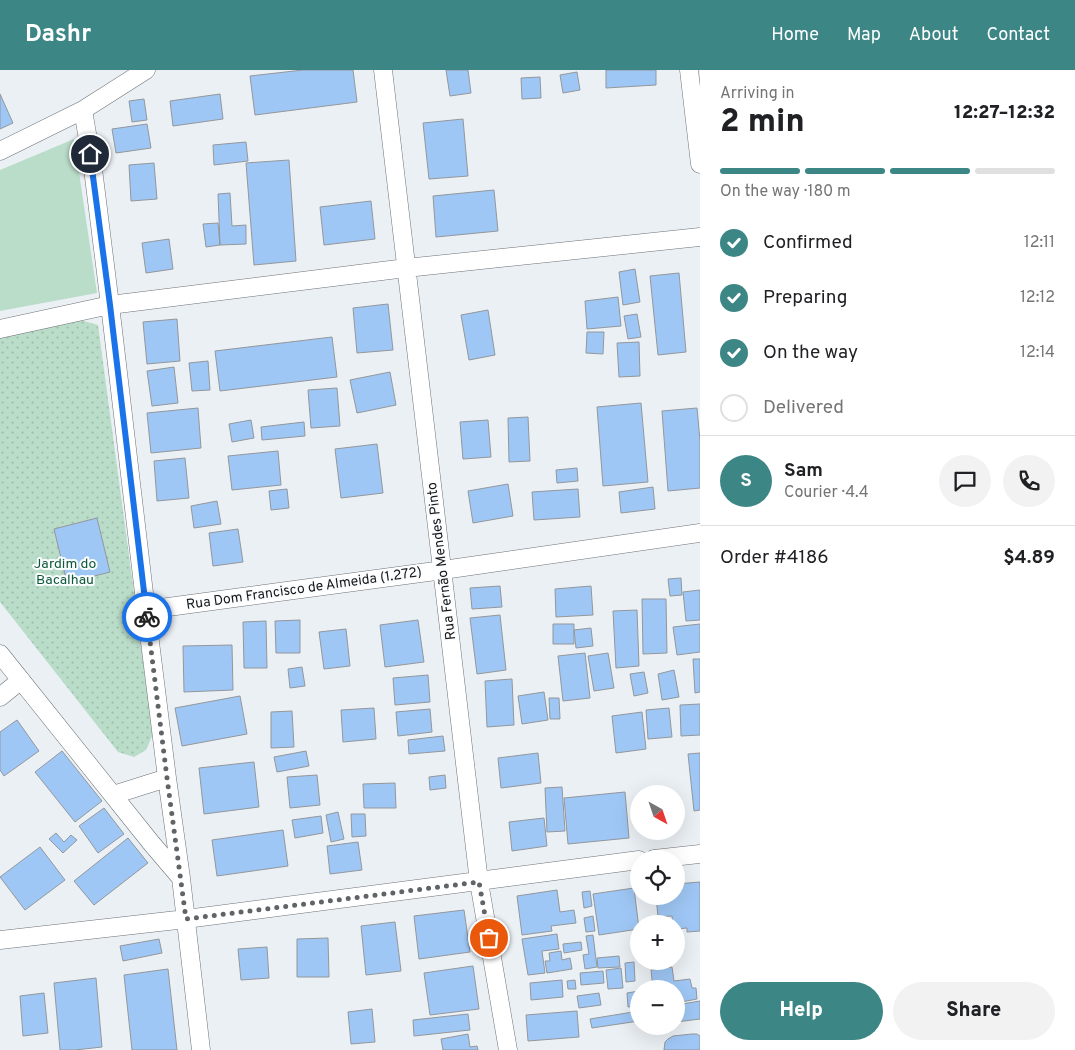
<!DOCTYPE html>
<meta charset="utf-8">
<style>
:root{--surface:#fff;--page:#f2f2f2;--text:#202124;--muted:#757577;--line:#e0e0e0;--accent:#3d8686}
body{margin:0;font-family:Overpass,sans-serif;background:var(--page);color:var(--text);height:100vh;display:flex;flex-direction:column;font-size:19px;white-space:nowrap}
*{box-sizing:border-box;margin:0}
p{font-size:16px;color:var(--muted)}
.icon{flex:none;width:28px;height:28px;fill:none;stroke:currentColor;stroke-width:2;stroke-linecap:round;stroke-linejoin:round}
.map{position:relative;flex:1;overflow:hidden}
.details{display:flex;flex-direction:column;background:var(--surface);width:375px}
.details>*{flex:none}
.needle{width:32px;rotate:140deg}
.tools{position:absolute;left:630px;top:715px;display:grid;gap:10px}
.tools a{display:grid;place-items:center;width:55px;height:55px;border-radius:50%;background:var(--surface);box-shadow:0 5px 20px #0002;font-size:25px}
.pin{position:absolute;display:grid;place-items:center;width:42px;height:42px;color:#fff;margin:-21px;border:2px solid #fff;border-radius:50%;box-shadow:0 1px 5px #0007}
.courier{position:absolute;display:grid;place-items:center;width:50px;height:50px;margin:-25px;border:4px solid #1a73e8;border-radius:50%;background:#fff;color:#222;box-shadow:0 1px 6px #0007}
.headline em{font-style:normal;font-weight:800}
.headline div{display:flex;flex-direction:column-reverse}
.headline{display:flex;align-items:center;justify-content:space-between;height:85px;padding:0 20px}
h1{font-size:32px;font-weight:800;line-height:38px}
.bar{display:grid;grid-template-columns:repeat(4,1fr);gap:8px 5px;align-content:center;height:60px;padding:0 20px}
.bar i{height:6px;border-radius:4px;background:var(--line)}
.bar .current{background:var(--accent)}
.bar p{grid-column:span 4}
.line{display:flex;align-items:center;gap:12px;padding:0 20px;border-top:1px solid var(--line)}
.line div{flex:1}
.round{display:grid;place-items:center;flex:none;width:52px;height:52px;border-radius:26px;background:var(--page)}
ol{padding:0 20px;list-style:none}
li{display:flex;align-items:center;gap:15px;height:55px}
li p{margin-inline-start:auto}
li .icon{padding:5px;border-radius:50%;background:var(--accent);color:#fff;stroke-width:4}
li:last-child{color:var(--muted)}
li i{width:28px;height:28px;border:2px solid var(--line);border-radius:50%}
.primary-button{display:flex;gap:10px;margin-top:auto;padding:10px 20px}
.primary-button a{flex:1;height:58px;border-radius:30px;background:var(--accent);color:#fff;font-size:20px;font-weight:800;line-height:58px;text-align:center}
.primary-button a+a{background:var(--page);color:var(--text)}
header{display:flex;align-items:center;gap:30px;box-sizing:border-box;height:70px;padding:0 25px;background:var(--accent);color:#fff}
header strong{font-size:24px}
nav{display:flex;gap:28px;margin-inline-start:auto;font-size:18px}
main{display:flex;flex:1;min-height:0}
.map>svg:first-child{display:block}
.grass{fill:#baddc9}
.park{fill:url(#park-dots)}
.building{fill:#9fc7f5;stroke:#93979c}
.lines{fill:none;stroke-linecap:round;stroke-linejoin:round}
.minor-casing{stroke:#6e7277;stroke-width:19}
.minor{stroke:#fff;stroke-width:18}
.done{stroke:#616467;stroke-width:5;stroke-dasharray:0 9}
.route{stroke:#1a73e8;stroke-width:6}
.labels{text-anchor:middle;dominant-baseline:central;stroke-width:4;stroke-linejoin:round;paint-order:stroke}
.street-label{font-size:14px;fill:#16181a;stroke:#fbfdff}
.park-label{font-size:14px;fill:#0f5839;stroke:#fbfdff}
</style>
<header>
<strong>Dashr</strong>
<nav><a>Home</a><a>Map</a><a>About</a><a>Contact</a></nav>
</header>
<main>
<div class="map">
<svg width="700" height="980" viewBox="0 0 700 980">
<defs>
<pattern id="park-dots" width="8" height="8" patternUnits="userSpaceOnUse" patternTransform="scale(1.25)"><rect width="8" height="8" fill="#baddc9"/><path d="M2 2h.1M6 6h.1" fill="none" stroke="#9fbdac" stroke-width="1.8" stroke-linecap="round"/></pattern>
</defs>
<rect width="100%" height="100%" fill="#ebf0f5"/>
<!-- grass -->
<path class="grass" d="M74,69l23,154 -97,18v-141z"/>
<!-- park -->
<path class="park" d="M63,245l35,10 55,409 -7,16 -12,7 -16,-5 -118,-150v-272z"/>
<!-- building -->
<path class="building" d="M303,0h50l4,32 -102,13 -5,-39z
M446,0h22l3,23 -21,3z
M606,0h50v15l-50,3z
M577,2l3,18 -17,3 -3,-18z
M540,7l1,21 -19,1 -1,-21z
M0,24l13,29 -13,6z
M220,24l3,25 -50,7 -3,-25z
M144,29l3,21 -15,2 -3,-21z
M463,49l5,57 -39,3 -6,-56z
M147,54l4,24 -35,5 -4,-24z
M246,72l2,19 -34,4 -1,-20z
M289,90l7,101 -42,4 -8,-102z
M154,93l3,36 -26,2 -2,-36z
M494,120l4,41 -62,6 -3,-41z
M230,123l2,33 14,-1v19l-26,1 -2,-51z
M371,131l4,38 -51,6 -4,-38z
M218,153l2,22 -14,2 -3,-23z
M169,169l4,30 -27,4 -4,-30z
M635,199l5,33 -17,3 -4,-33z
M679,203l7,79 -28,3 -8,-79z
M618,227l3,29 -34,3 -2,-28z
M388,234l5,46 -36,3 -4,-45z
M488,240l7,45 -26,5 -8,-45z
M637,244l4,23 -13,2 -4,-23z
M177,249l3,42 -33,3 -4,-42z
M587,262h17l-1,22 -17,-1z
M332,267l5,40 -117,14 -5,-40z
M639,272l1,34 -21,1 -2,-34z
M208,291l2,29 -18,1 -3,-28z
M174,297l4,36 -26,3 -5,-35z
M390,302l6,33 -39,8 -7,-33z
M337,318l3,38 -29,2 -3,-38z
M641,333l7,79 -45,4 -6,-79z
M198,338l3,40 -50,5 -4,-40z
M697,338l3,33v47l-32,3 -6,-80z
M528,347l2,44 -21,1 -1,-44z
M251,350l3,18 -22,4 -3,-18z
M488,350l3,37 -28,2 -3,-37z
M304,352l1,14 -43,4 -1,-13z
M377,374l6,49 -42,5 -6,-49z
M278,381l3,34 -49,5 -4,-34z
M185,388l4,40 -32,3 -3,-40z
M577,398l1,13 -21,2 -1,-13z
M508,414l5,32 -40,7 -5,-32z
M653,417l2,22 -34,4 -2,-21z
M287,419l2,19 -18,2 -2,-19z
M578,419l2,28 -46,3 -2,-28z
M217,431l4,23 -27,4 -3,-22z
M97,448l13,54 -43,11 -13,-54z
M238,459l5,33 -30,4 -4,-33z
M681,508l1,17 -12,1 -2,-17z
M500,516l2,21 -30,2 -2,-21z
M591,516l2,29 -37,2 -1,-28z
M700,520v30l-14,1 -3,-29z
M642,529h24l1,54 -24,1z
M637,540l2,56 -23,2 -3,-57z
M500,545l6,55 -29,4 -7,-56z
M300,550v33h-24l-1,-32z
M418,550l6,42 -39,5 -5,-42z
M266,551l1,47h-23l-1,-46z
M553,554h21v20h-21z
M700,554v28l-23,3 -4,-28z
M591,558l2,18 -17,2 -2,-18z
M346,559l4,37 -26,3 -5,-37z
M232,575l1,45 -49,2 -1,-46z
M585,583l5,45 -27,3 -5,-45z
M608,583l6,35 -20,3 -6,-35z
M693,589h7v33l-5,1z
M302,597l3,19 -15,2 -2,-19z
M674,600l5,27 -17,3 -4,-26z
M644,602l4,21 -14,3 -4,-22z
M428,605l2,27 -35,3 -2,-27z
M512,609l2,46 -27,2 -2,-46z
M544,622l4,28 -26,4 -4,-28z
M240,626l7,38 -65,12 -7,-38z
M549,628h10l1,21h-10z
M700,634v31l-19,1 -1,-31z
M374,638l2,31 -33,3 -2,-32z
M669,638l3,29 -24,2 -2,-29z
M430,639l2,23 -34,4 -2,-24z
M292,641l2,36 -23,1v-36z
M642,642l4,37 -30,4 -4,-37z
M17,650l22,31 -35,25 -4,-6v-38z
M443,666l2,15 -36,3 -1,-14z
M62,681l40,50 -27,21 -40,-50z
M306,681l3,15 -32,6 -3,-15z
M538,683l3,30 -40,5 -3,-30z
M700,683v57l-6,1 -6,-57z
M254,692l5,45 -55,7 -5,-46z
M317,705l3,30 -30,3 -3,-31z
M445,705l1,13 -16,2 -1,-13z
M395,713l1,25h-32l-1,-24z
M562,717l3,44 -18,1 -2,-44z
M625,722l4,46 -61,6 -4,-46z
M104,738l20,26 -26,19 -19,-27z
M338,742l6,27 -13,3 -5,-27z
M351,744h14l1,22 -14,1z
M321,746l2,17 -28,5 -3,-18z
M544,748l3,28 -35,5 -3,-29z
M283,760l5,36 -71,10 -5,-36z
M56,763l8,9 7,-7 6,5 -14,13 -14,-14z
M128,768l20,25 -54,42 -20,-24z
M358,772l4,28 -32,4 -3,-28z
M40,777l25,33 -40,30 -25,-33z
M700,812v49l-13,1v-4l-11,1v-5h-3l-1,-8 -14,1 -2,-21h20v-12z
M634,818l5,41 -40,6 -6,-41z
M557,820l3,22 14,-2 2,13 -25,3 1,5 -30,4 -5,-39z
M590,821l2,15 -8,2 -2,-16z
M464,840l6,42 -51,7 -5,-43z
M593,846l2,15 -9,1 -2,-14z
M395,852l6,49 -35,4 -5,-49z
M557,864l2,15 -17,2 3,22 -17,2 -6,-36z
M593,865l4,32 -12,2 -2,-14 6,-1 -3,-18z
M328,868l1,39h-32v-38z
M159,869l3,14 -39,8 -3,-15z
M581,872l1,8 -18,3 -1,-9z
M267,877l2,31 -28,2 -3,-31z
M561,881l1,9 8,-2 2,11 -25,4 -2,-12h5l-1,-8z
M619,886l1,11 -22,1 -1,-10z
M634,892l1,19 -9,1 -1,-19z
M473,896l6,43 -49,6 -6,-42z
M672,897l2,14 16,-2 2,9h4l1,11 -21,4v-14h-23l-2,-19z
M621,898l2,20 -15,1 -2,-19z
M168,899l9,81h-45l-8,-75z
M603,901l1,12 -23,2 -1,-12z
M96,908l6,69 -27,3h-15l-6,-67z
M562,910l1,17 -32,3 -1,-17z
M575,910l1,9h-8l-1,-8z
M639,921v15l-11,1 -1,-14z
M44,923l4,40 -25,3 -3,-40z
M599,923l2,12 -22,3 -2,-12z
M700,931v18l-24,3v-17z
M372,939l3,33 -24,2 -3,-32z
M577,941l2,26 -51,4 -2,-26z
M639,941v10l-47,7 -2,-9z
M468,944l2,16 -56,6 -1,-16z
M468,964l2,13 7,-1 1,4h-35l-2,-11z
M692,964h5l3,2v14h-36l1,-8 3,-3 5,-3z"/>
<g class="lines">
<!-- minor casing -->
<g class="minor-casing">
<path id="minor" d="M383,0l96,812 29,168
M689,0l11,94
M83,40l10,59 17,136 36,305 21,168 14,100 20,172
M0,81l83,-41 63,-40
M0,259l110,-24 296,-37 294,-31
M146,540l297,-40 257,-37
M0,584l152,190 29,34
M0,627l21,-17
M113,725l54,-17
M654,789l46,-5
M0,870l186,-21 453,-59"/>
</g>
<!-- minor -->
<use href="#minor" class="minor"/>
</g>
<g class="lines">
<!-- done -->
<path class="done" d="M147,547l20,161 19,141 293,-37 10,56"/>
<!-- route -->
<path class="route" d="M90,84l20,151 37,312"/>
</g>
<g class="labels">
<!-- street labels -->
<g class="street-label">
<text transform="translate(442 491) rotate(-97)">Rua Fernão Mendes Pinto</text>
<text transform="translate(304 519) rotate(-8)">Rua Dom Francisco de Almeida (1.272)</text>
</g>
<!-- park labels -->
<g class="park-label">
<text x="65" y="494">Jardim do<tspan x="65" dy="16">Bacalhau</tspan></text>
</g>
</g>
</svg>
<div class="tools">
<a><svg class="needle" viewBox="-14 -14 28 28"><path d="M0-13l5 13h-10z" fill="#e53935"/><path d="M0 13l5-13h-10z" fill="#757577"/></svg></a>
<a><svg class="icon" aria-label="locate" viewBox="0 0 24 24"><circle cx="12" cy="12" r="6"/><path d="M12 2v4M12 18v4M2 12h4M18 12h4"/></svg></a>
<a>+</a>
<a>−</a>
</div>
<div class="pin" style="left:489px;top:868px;background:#ea580c"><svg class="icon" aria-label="bag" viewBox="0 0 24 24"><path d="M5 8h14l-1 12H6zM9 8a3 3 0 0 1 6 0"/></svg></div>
<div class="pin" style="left:90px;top:84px;background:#1f2937"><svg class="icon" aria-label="home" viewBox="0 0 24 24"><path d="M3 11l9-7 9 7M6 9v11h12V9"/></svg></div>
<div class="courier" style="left:147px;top:547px"><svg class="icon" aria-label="bike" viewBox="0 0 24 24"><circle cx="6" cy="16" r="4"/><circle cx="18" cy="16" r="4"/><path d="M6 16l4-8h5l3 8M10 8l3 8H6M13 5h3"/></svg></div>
</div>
<section class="details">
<div class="headline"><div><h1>2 min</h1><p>Arriving in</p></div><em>12:27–12:32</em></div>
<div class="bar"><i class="current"></i><i class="current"></i><i class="current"></i><i></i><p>On the way · 180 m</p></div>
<ol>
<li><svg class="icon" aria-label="check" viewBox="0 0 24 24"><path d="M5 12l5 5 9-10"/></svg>Confirmed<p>12:11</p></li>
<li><svg class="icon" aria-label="check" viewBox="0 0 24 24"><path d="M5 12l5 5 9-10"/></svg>Preparing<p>12:12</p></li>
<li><svg class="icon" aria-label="check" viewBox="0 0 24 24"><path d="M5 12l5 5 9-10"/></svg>On the way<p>12:14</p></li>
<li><i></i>Delivered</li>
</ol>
<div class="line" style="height:90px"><b class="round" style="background:var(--accent);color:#fff">S</b><div><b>Sam</b><p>Courier · 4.4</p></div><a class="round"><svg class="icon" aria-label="chat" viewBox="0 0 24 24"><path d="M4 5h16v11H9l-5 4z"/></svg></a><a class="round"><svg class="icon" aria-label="phone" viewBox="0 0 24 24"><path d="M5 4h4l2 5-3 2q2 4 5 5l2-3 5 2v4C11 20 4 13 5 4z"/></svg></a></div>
<div class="line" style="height:65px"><div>Order #4186</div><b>$4.89</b></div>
<div class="primary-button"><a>Help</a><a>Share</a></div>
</section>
</main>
